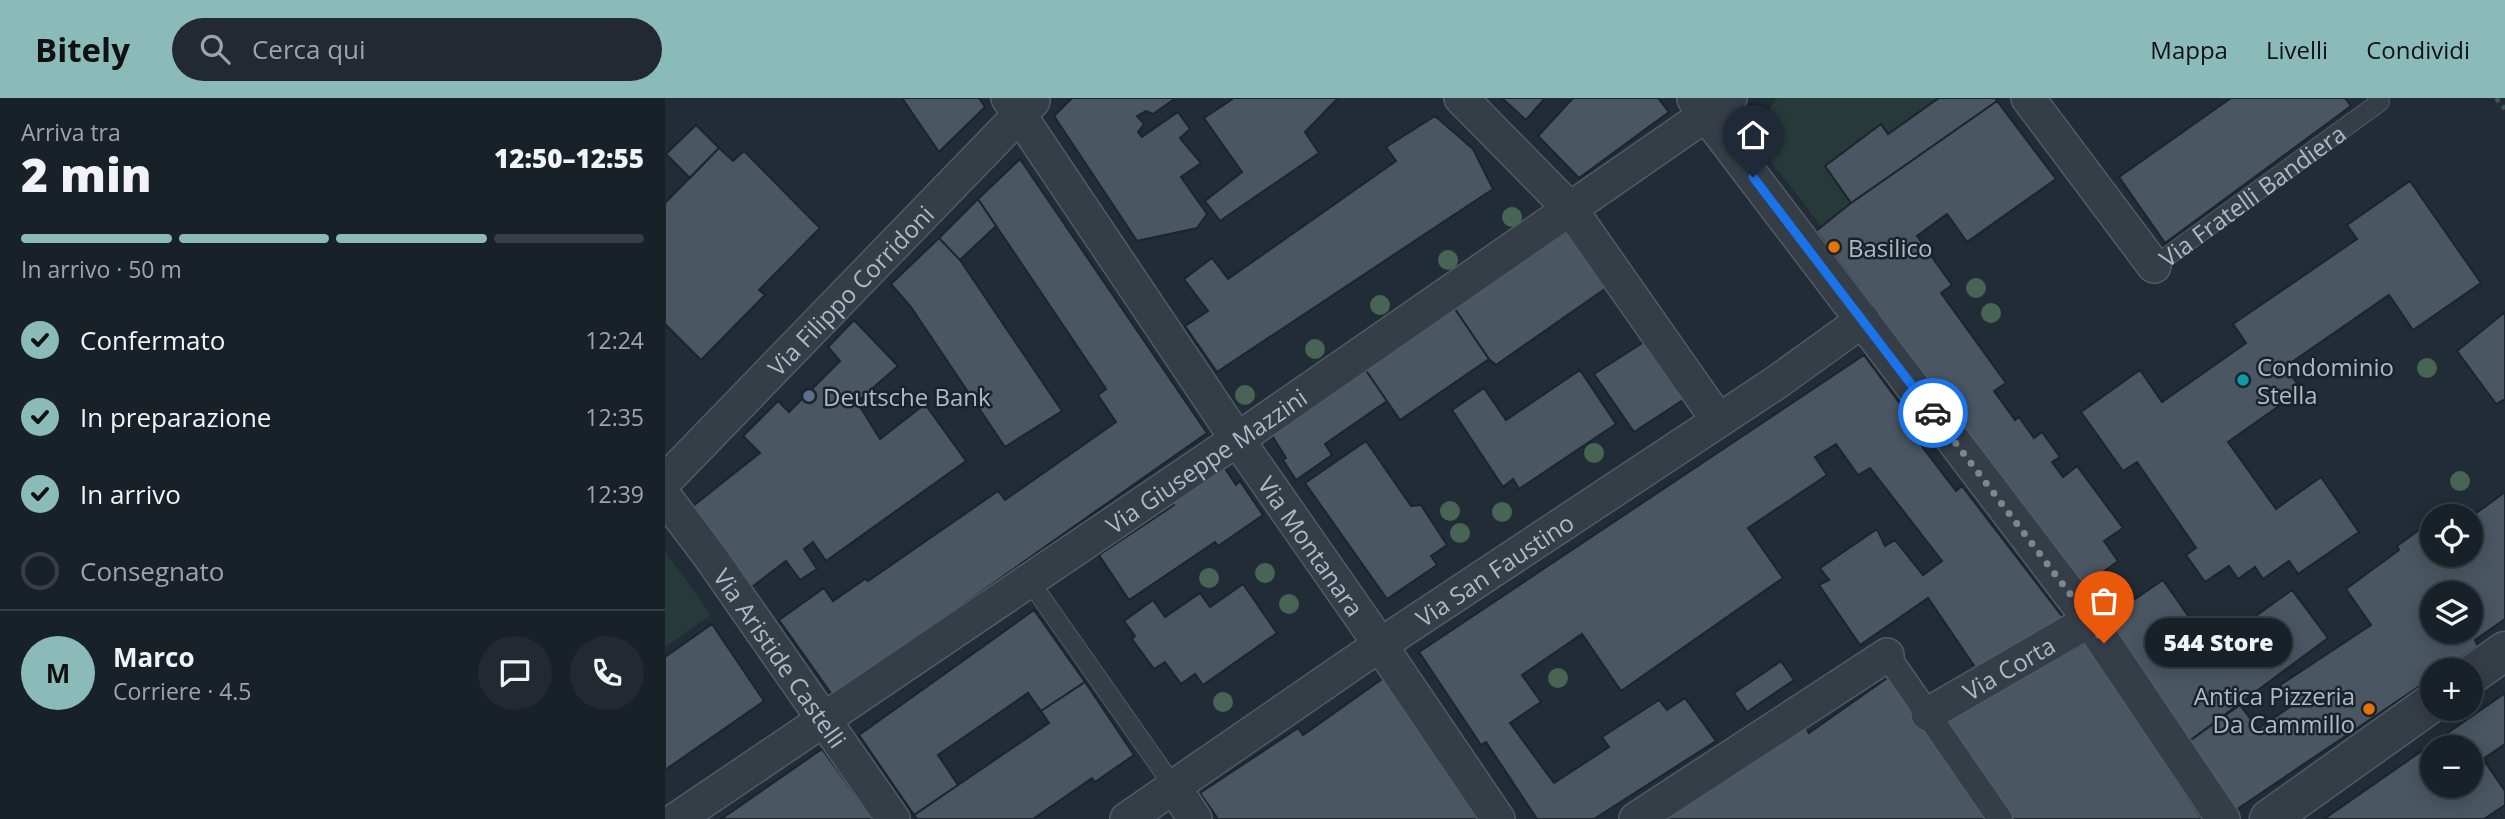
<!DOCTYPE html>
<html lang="it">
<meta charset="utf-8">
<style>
:root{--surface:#192128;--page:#222930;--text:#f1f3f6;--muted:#9fa3a8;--line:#373e45;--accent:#8bbbb9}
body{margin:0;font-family:"Open Sans",sans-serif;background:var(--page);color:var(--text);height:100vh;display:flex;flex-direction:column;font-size:26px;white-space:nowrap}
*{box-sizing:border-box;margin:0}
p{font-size:23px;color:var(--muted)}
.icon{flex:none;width:38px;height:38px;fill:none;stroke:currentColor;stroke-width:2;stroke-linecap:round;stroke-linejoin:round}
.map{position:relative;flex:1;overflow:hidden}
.side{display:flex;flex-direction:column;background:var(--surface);width:665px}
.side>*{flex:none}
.fabs{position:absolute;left:1755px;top:406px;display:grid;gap:14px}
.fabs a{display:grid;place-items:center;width:63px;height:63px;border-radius:50%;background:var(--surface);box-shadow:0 4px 18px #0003,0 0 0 2px var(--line);font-size:35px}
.pin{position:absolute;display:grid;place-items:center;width:60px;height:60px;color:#fff;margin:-72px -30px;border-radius:50% 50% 50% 0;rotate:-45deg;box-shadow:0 0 7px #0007}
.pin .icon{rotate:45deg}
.courier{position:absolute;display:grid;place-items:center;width:70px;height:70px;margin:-35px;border:5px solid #1a73e8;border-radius:50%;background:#fff;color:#222;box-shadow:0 2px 9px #0007}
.bubble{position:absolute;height:49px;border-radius:24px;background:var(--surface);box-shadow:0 4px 18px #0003,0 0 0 2px var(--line);font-size:23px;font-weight:800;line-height:49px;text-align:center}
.head em{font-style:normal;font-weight:800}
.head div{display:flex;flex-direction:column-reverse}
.head{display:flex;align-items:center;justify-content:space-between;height:119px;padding:0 21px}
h1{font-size:46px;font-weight:800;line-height:52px}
.bar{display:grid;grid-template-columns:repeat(4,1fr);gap:10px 7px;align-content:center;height:84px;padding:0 21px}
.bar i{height:9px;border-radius:5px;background:var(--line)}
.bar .active{background:var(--accent)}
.bar p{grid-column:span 4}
.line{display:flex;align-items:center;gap:18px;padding:0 21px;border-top:2px solid var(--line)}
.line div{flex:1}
.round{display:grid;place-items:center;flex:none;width:74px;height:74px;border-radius:37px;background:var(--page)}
ol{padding:0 21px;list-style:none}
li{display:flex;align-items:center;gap:21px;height:77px}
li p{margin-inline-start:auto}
li .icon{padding:7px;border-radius:50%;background:var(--accent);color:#111;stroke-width:4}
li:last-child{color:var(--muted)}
li i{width:38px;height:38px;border:4px solid var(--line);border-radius:50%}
header{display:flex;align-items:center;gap:42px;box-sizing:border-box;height:98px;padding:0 35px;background:var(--accent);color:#111}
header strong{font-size:33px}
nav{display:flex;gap:38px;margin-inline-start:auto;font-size:24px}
.search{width:490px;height:63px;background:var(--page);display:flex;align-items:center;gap:18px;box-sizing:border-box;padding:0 24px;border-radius:38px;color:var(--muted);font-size:26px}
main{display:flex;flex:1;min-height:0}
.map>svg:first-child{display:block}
.green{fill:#263a39}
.building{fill:#4a5662;stroke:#1c242d;stroke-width:2;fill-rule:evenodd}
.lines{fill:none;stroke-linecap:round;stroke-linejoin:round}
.service-casing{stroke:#525b64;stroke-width:20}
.pedestrian-casing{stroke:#525b64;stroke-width:27}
.minor-casing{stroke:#525b64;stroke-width:36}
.tertiary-casing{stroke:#525b64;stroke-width:41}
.path{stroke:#435657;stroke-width:4.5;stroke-dasharray:5 5;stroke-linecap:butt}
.service{stroke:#353d47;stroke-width:18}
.pedestrian{stroke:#353d47;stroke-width:24}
.minor{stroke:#353d47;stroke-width:33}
.tertiary{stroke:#353d47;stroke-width:38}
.tree{fill:#486455}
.done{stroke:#7d8792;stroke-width:7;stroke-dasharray:0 12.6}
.route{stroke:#1a73e8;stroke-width:9}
.food-dot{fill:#e8710a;stroke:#1a222b;stroke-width:2.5}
.culture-dot{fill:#0f9aa8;stroke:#1a222b;stroke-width:2.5}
.service-dot{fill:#5c6f8a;stroke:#1a222b;stroke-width:2.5}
.labels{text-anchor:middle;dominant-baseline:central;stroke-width:5;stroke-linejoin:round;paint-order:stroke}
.street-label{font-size:24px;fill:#afb8c3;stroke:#1a222b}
.poi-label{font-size:24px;fill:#afb8c3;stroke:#1a222b;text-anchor:start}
</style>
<header>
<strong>Bitely</strong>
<div class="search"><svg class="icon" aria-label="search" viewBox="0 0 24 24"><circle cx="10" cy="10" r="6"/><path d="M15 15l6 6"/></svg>Cerca qui</div>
<nav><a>Mappa</a><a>Livelli</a><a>Condividi</a></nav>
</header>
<main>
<section class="side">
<div class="head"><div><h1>2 min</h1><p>Arriva tra</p></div><em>12:50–12:55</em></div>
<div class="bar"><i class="active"></i><i class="active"></i><i class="active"></i><i></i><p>In arrivo · 50 m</p></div>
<ol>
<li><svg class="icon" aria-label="check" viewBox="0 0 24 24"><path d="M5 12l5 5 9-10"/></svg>Confermato<p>12:24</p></li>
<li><svg class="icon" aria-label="check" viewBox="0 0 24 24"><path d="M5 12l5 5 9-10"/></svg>In preparazione<p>12:35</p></li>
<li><svg class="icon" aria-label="check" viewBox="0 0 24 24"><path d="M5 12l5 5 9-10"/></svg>In arrivo<p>12:39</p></li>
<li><i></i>Consegnato</li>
</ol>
<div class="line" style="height:126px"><b class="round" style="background:var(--accent);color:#111">M</b><div><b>Marco</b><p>Corriere · 4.5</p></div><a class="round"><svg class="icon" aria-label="chat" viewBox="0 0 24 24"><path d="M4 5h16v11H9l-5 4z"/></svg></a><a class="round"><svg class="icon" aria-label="phone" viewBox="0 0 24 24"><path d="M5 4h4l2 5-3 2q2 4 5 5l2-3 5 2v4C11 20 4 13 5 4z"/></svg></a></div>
</section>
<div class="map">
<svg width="1840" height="721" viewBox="0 0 1840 721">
<rect width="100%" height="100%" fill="#212c36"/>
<!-- green -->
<path class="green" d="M1112,0h162l-51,36 -62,32 25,37 -29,24 -58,-74 -8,-27z
M0,453l46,64 -46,32z"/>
<!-- building -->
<path class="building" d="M237,0h77l6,9 -46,45z
M407,0h101v2l-20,14 -7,-3 -9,5 7,8 -6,8 4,5 36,-25 12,17 -10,9 21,25 -20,14 26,37 -10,14 -60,13 -83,-125z
M569,0h104l-33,34 14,21 -99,68 -15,-20 37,-29 -38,-54z
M837,0h43l-19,22z
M908,0h85l11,14 -90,66 -41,-42z
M1274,0h56l2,3 -146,102 -26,-37 56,-42 7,10z
M1566,0h114l6,8 -186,137 -46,-66z
M1332,3l59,78 -89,63 -20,-28 -30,22 35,49 -11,8 65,90 -12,8 21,29 4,-3 15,21 8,-6 18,25 -8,5 11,15 14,-11 46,62 -19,13 14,20 -35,26 -267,-356 35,-28z
M770,18l38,33 20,40 -276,183 -32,-46 23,-15 -24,-32 28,-21 16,21 168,-118 -10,-14z
M31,27l23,23 -29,30 -24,-24z
M54,50l14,13 11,-10 76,77 -61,62 6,5 -64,65 -36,-36v-121z
M355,61l187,274 -374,263 -54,-76 45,-32 9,13 32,-22 3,2 130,-90 7,9 111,-78 -18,-27 8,-6 -128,-190z
M1745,83l71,102 -68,47 -24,-35 -104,72 17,23 -74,52 48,67 45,-32 38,55 -61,42 -9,-13 -26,18 -8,-12 -17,12 -9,-13 -24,16 -19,-27 10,-7 -59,-86 -14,9 -42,-59 59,-42 22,32 84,-59 -13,-19 124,-85 -10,-14z
M313,101l18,27 -36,34 -21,-22z
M905,132l39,56 -113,79 -7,-6 -36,-53z
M274,140l21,22 102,151 -57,36 -94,-140 -20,-23z
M788,208l36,53 -89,61 -35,-51z
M1840,214v87l-9,5 -39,-53z
M189,222l44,46 -41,36 23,37 45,-35 41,57 -140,100 -13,-19 -9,7 13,20 -17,11 -14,-19 -34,26 -59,-81 67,-53 -17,-17 35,-35 11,11 51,-51 -12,-14z
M982,242l39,58 -52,34 -40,-58z
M1199,257l51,69 -7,4 48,63 6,-5 103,134 -88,50 -49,-72 -68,47 -41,-60 10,-5 -9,-12 57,-39 8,17 10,-6 28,35 19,-14 -72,-93 -12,7 -22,-31 -21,13 12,18 -79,53 35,50 -162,113 -39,-57 -60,41 19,27 -31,21 44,60 55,-36 -7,-10 57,-37 8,10 18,-12 31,43 -122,78h-57l-51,-77 -5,3 -62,-93z
M700,271l22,32 -62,43 7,11 -36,25 -13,-20 3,-2 -15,-24z
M915,272l36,54 -97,65 -6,-10 -10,8 -51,-77 32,-22 22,32z
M701,343l45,65 10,-1 26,40 -16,11 6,9 -50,34 -82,-116z
M559,369l12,18 4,-4 23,34 -45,31 -3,-4 -86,58 -30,-45 75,-50 -2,-3z
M1840,394v127l-30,21 3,6 -35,24h-10v7l-200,135 -45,-70 52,-37 18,24 36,-25 -14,-19 91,-60 -25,-36 53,-39 -2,-4 36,-26v35h38v-38zM1768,495h38v39h-38z
M1498,482l48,68 81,-58 36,48 -140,104 -84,-122z
M578,486l34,49 -74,52 -8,-11 -14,10 -16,-22 -11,7 -22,-30 3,-3 -11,-15 29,-21 12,17 35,-24 10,14z
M369,512l51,72 -44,29 -13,-18 -90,62 20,30 -44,30 -55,-80z
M47,526l52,77 -99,69v-113z
M1422,544l115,177h-196l-65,-96z
M1116,563l13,19 -47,32 -13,-19z
M1225,578l99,143h-329l145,-94 4,8z
M720,579l93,142h-260l-18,-26 98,-65 5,7z
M420,584l49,73 -39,27 -3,-4 -59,41h-116l-3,-4 135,-92 -8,-12z
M1840,595v51l-22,15 22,32v14l-21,14h-160zM1768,649h38v39h-38z
M157,651l51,70h-152z"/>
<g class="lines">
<!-- service casing -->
<g class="service-casing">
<g id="service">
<path id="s1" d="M1489,168l226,-164 -3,-4"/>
<path d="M364,482l145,207"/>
</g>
</g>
<!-- pedestrian casing -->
<g class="pedestrian-casing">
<path id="pedestrian" d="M1222,557l113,164"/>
</g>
<!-- minor casing -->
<g class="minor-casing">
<g id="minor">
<path id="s2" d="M343,0l229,341 129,185 132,195"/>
<path d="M796,0l110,112 147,210"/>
<path d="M1363,0l126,168"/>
<path d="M1029,1l389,512 140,208"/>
<path id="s3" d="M0,383l368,-380"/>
<path id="s4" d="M0,399l44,58 184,264"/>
<path id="s5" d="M1263,616l161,-93"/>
<path d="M509,689l21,32"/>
<path id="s6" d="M12,721l577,-391 476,-330"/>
<path id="s7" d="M462,721l232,-160 418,-277 86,-62"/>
<path d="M971,721l251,-164"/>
</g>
</g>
<!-- tertiary casing -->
<g class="tertiary-casing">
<path id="tertiary" d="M1806,577l34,-24
M1604,721l164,-117"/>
</g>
<!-- path -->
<path class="path" d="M1831,0l9,11"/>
<!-- service -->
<use href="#service" class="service"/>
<!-- pedestrian -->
<use href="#pedestrian" class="pedestrian"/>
<!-- minor -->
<use href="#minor" class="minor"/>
<!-- tertiary -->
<use href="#tertiary" class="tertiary"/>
</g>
<!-- trees -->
<g class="tree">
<circle cx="847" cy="119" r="10"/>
<circle cx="783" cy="162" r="10"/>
<circle cx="1311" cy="190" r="10"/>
<circle cx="715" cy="207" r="10"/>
<circle cx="1326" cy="215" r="10"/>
<circle cx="650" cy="251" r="10"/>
<circle cx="1762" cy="270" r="10"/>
<circle cx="580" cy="297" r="10"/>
<circle cx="929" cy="355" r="10"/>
<circle cx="1795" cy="383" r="10"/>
<circle cx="785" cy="413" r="10"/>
<circle cx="837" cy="414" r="10"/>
<circle cx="795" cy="435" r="10"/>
<circle cx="600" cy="475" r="10"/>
<circle cx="544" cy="480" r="10"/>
<circle cx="624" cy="506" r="10"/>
<circle cx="893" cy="580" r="10"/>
<circle cx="558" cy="604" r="10"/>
</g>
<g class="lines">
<!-- done -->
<path class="done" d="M1268,315l150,198 21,32"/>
<!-- route -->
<path class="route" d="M1088,79l180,236"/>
</g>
<!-- markers -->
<g class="food-dot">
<circle cx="1169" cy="149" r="7"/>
<circle cx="1704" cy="611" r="7"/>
</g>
<circle class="culture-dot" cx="1578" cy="282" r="7"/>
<circle class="service-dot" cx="144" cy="298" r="7"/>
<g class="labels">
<!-- street labels -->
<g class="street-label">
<text stroke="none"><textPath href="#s1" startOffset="121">Via Fratelli Bandiera</textPath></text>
<text stroke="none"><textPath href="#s3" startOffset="266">Via Filippo Corridoni</textPath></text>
<text stroke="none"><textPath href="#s6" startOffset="639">Via Giuseppe Mazzini</textPath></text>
<text stroke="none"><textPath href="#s2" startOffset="541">Via Montanara</textPath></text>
<text stroke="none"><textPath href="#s7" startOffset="444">Via San Faustino</textPath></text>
<text stroke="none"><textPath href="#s4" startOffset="198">Via Aristide Castelli</textPath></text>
<text stroke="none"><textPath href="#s5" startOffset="93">Via Corta</textPath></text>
</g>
<!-- poi labels -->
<g class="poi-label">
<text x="1183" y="149">Basilico</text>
<text x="1592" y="268">Condominio<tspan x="1592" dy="28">Stella</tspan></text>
<text x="158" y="298">Deutsche Bank</text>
<text x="1690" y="597" text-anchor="end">Antica Pizzeria<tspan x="1690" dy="28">Da Cammillo</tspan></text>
</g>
</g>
</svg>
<div class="fabs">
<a><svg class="icon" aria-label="locate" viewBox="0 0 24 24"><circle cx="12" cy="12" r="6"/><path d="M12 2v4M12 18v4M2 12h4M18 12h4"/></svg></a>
<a><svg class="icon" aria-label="layers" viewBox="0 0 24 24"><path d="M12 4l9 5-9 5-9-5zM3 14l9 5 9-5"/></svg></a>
<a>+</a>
<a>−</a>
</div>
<div class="pin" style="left:1439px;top:545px;background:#ea580c"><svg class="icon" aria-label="bag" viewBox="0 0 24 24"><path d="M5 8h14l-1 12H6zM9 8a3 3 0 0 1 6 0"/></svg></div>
<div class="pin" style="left:1088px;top:79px;background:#1f2937"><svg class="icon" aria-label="home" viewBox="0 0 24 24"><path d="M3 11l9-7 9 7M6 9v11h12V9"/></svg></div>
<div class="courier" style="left:1268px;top:315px"><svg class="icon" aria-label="car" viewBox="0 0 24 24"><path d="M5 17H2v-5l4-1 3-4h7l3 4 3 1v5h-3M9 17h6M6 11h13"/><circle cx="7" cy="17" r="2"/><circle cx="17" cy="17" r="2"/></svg></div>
<div class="bubble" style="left:1480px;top:520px;width:147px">544 Store</div>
</div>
</main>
